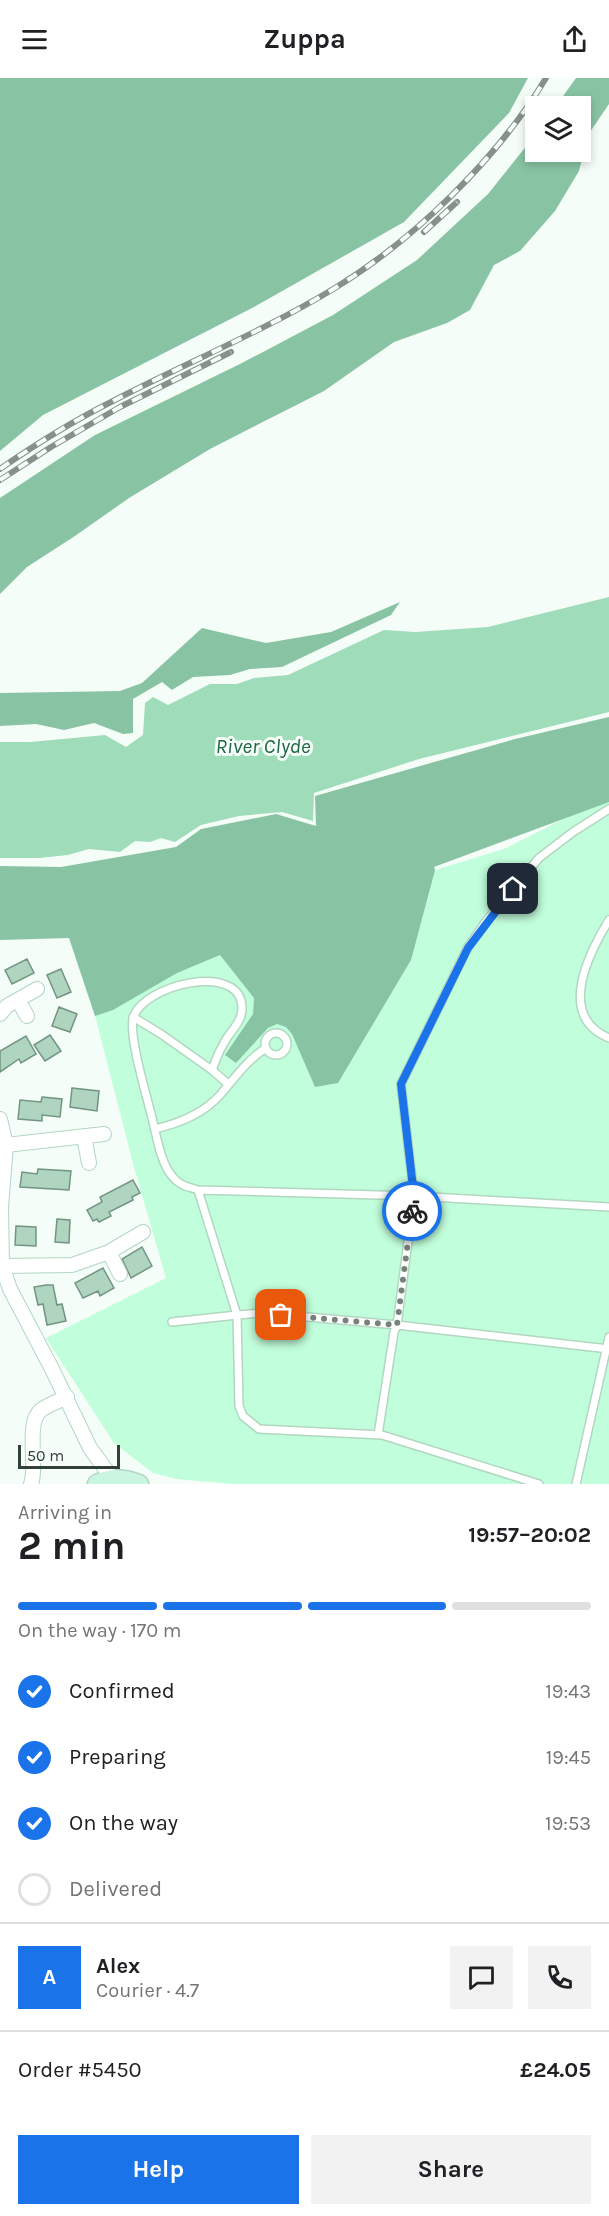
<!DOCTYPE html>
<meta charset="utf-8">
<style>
:root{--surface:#fff;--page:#f2f2f2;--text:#202124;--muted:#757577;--line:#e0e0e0;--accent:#1a73e8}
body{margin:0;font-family:Karla,sans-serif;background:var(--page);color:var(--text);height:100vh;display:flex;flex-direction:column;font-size:22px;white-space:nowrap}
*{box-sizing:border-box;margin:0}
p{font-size:20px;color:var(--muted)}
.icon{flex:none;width:33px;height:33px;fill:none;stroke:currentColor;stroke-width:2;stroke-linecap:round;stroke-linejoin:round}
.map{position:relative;height:1406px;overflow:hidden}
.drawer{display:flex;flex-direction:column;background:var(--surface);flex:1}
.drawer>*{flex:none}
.buttons{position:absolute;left:525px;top:18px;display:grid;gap:12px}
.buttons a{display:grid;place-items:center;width:66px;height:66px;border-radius:0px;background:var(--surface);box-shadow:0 3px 9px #0003;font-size:30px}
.scale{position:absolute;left:18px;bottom:15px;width:102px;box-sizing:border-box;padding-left:6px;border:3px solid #324138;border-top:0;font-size:16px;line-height:21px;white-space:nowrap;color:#324138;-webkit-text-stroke:4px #f5fdf8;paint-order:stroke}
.pin{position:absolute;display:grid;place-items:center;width:51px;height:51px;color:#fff;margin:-26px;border-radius:12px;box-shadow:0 3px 9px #0006}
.courier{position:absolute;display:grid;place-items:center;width:60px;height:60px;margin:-30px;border:4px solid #1a73e8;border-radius:50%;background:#fff;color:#222;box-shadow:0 2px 8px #0007}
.head em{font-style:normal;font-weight:700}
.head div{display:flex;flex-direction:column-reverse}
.head{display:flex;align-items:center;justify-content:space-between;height:102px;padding:0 18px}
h1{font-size:39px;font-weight:700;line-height:45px}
.bar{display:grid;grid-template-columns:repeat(4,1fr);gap:9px 6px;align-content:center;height:72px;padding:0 18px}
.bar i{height:8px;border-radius:4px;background:var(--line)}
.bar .current{background:var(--accent)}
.bar p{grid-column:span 4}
.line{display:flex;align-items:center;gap:15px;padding:0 18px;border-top:2px solid var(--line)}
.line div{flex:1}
.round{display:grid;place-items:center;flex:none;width:63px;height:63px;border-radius:0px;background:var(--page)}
ol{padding:0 18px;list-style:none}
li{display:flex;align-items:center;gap:18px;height:66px}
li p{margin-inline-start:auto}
li .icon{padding:6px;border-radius:50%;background:var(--accent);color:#fff;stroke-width:4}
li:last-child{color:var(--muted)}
li i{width:33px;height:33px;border:3px solid var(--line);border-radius:50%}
.primary-button{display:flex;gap:12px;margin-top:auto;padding:12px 18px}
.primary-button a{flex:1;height:69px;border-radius:0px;background:var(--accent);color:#fff;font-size:24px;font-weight:700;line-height:69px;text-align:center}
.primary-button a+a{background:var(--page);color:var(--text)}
header{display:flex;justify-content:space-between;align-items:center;height:78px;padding:0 18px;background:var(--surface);font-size:27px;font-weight:700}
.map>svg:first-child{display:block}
.green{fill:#c1fedb}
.forest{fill:#88c4a3}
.water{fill:#9fdcba}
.building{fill:#afd4bf;stroke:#729581;stroke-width:1.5}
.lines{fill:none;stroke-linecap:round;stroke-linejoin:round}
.service-casing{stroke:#b2d7c1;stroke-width:10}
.minor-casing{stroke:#b2d7c1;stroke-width:16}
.secondary-casing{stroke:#b2d7c1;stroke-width:21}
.service{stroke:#fff;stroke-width:7}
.minor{stroke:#fff;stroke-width:14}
.secondary{stroke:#caf5e1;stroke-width:18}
.rail-casing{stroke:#859189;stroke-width:6}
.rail{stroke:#f5fdf8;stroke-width:4;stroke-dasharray:11;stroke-linecap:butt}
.done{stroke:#76837b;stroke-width:6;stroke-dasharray:0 10.8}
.route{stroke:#1a73e8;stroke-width:8}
.labels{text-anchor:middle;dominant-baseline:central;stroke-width:6;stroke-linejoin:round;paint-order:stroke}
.water-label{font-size:21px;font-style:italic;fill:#206545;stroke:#f5fdf8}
</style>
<header><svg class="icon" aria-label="menu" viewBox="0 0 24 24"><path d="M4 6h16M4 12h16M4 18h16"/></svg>Zuppa<svg class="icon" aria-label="share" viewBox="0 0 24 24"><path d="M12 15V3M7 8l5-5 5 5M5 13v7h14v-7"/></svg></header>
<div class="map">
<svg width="609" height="1406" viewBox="0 0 609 1406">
<rect width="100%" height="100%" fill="#f5fdf8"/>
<!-- green -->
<path class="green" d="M609,718v688h-376l-56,-5 -24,-6 -39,-30 -68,-105 120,-60 -31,-107 -44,-171 334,-127 79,-24z"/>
<!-- forest -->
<path class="forest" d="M0,0h528l-19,35 -105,109 -150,85 -211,108 -43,36z
M576,0h33v26l-21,31 -9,36 -24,40 -35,40 -26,14 -24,45 -23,13 -53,19 -70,49 -114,58 -81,49 -54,38 -48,31 -27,27v-96l95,-63 147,-72 91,-48 84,-55 71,-66 47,-59 1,17h44v-46h-24z
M400,524l-9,13 -109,52 -32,2 -20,6 -37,2 -21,13 -10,-8 -29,17v34l-10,1 -29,-11 -30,7 -28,-6 -36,2v-33l120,-2 22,-8 60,-55 64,15 65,-11z
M609,639v85l-175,65 1,3 -24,90 -73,123 -23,4 -23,-53 -6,-7 -9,-3 -9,4 -32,35 -11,-8 28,-41 1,-16 -34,-43 -43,18 -64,37 -18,6 -26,-78 -69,2v-74l61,1 115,-20 25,-18 75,-15 40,12 -1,-30 200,-57z"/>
<!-- water -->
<path class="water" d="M609,519v115l-190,47 -105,34 -1,28 -31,-9 -43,4 -38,9 -26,17 -14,-4 -11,4 -15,-1 -15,11 -31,-3 -21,6 -29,3h-39v-116h30l75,-7 21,12 17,-12 2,-32 8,-6 15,8 42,-21h27l17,-6 34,-3 96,-45 31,2 73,-5z"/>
<!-- building -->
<path class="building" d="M27,881l7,14 -22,11 -7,-14z
M61,891l10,23 -14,6 -10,-23z
M59,929l18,7 -7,18 -18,-6z
M50,957l11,16 -16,10 -11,-16z
M26,958l10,18 -15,9 -2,-4 -19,13v-21z
M72,1010l27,3 -2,20 -27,-4z
M42,1019l20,2 -2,18 -18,-2v6l-24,-2 2,-19 21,2z
M38,1091l33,2 -2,19 -49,-3 2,-15 15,2z
M133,1102l7,13 -8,4 1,3 -24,12 2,4 -12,6 -2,-3 -4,2 -6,-11 15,-8 -2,-5z
M57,1141l13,1 -1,23 -14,-1z
M16,1148l20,1v19l-21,-1z
M142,1169l10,19 -21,12 -9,-19z
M103,1190l11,20 -14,8 -2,-5 -15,7 -8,-15z
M46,1207h7l4,20 5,-1 4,17 -19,4 -4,-21 -5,1 -4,-18z"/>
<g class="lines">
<!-- service casing -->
<g class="service-casing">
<path id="service" d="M609,842c-20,33 -53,96 0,118
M133,939l28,17 51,36
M265 966a11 11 0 1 1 22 0a11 11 0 1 1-22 0Z
M155,1051c25,-6 48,-15 65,-34 15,-17 27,-35 46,-47
M198,1112c-5,-2 -12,-3 -17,-6 -19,-11 -23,-42 -28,-62 -5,-22 -24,-83 -20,-103 7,-34 110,-59 109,-10 0,14 -14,24 -19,36 -5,8 -8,17 -11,25l16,14
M609,1129l-195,-11 -216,-6 39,125 26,-2 134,12 212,24
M172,1244l65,-7 2,91 4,10 16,13 123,6 157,49
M378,1357l16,-103 3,-7 17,-129 -13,-112 67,-137 19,-27 52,-62 34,-26 36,-23
M576,1406l33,-147"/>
</g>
<!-- minor casing -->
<g class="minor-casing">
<path id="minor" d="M18,922l9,16
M0,936l7,-8 30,-17
M0,1041l6,26 -5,62 1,59 8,23 42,80 38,79 22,30
M84,1058l5,27
M6,1067l98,-11
M109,1174l11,22
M2,1188l70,-1 37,-13 34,-20
M31,1406c7,-19 -6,-61 10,-74 7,-5 18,-9 26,-13"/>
</g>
<!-- secondary casing -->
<g class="secondary-casing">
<path id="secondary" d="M97,1406c15,-7 27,-6 42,0"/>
</g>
<!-- service -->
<use href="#service" class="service"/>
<!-- minor -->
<use href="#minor" class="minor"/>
<!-- secondary -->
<use href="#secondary" class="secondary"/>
<!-- rail casing -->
<g class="rail-casing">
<path id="rail" d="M424,154l33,-30
M0,391c36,-25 73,-48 113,-68 73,-38 151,-70 222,-113 80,-49 163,-130 211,-210
M0,402l51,-33 69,-40 111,-55"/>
</g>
<!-- rail -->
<use href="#rail" class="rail"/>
</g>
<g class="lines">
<!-- done -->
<path class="done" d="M281,1237l116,10 15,-114"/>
<!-- route -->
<path class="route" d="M412,1133l2,-15 -13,-112 67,-136 45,-59"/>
</g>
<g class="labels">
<!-- water labels -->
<g class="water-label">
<text x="263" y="668">River Clyde</text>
</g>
</g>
</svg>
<div class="buttons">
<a><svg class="icon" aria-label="layers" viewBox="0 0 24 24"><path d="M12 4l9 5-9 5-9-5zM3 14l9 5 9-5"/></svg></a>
</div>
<div class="scale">50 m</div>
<div class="pin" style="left:281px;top:1237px;background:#ea580c"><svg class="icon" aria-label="bag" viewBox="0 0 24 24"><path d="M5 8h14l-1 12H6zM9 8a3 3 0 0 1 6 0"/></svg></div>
<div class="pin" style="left:513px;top:811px;background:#1f2937"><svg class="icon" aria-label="home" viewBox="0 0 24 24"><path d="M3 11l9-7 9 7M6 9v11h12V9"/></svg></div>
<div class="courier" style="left:412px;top:1133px"><svg class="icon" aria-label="bike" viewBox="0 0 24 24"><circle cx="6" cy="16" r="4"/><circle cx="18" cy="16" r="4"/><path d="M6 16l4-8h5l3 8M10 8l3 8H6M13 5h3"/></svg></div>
</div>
<section class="drawer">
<div class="head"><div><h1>2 min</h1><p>Arriving in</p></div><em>19:57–20:02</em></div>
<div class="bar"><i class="current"></i><i class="current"></i><i class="current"></i><i></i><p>On the way · 170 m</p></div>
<ol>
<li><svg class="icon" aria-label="check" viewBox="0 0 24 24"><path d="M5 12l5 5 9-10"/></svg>Confirmed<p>19:43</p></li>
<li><svg class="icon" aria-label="check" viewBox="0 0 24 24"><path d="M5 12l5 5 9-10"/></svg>Preparing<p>19:45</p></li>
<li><svg class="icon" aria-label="check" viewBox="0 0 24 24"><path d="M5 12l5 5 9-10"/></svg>On the way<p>19:53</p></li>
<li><i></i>Delivered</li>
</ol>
<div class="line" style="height:108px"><b class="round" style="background:var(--accent);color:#fff">A</b><div><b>Alex</b><p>Courier · 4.7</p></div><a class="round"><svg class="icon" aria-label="chat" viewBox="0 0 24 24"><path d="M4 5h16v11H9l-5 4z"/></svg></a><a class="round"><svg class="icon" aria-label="phone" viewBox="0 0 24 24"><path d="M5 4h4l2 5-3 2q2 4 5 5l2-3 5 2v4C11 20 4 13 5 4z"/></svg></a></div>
<div class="line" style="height:78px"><div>Order #5450</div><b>£24.05</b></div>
<div class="primary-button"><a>Help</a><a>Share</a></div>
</section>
